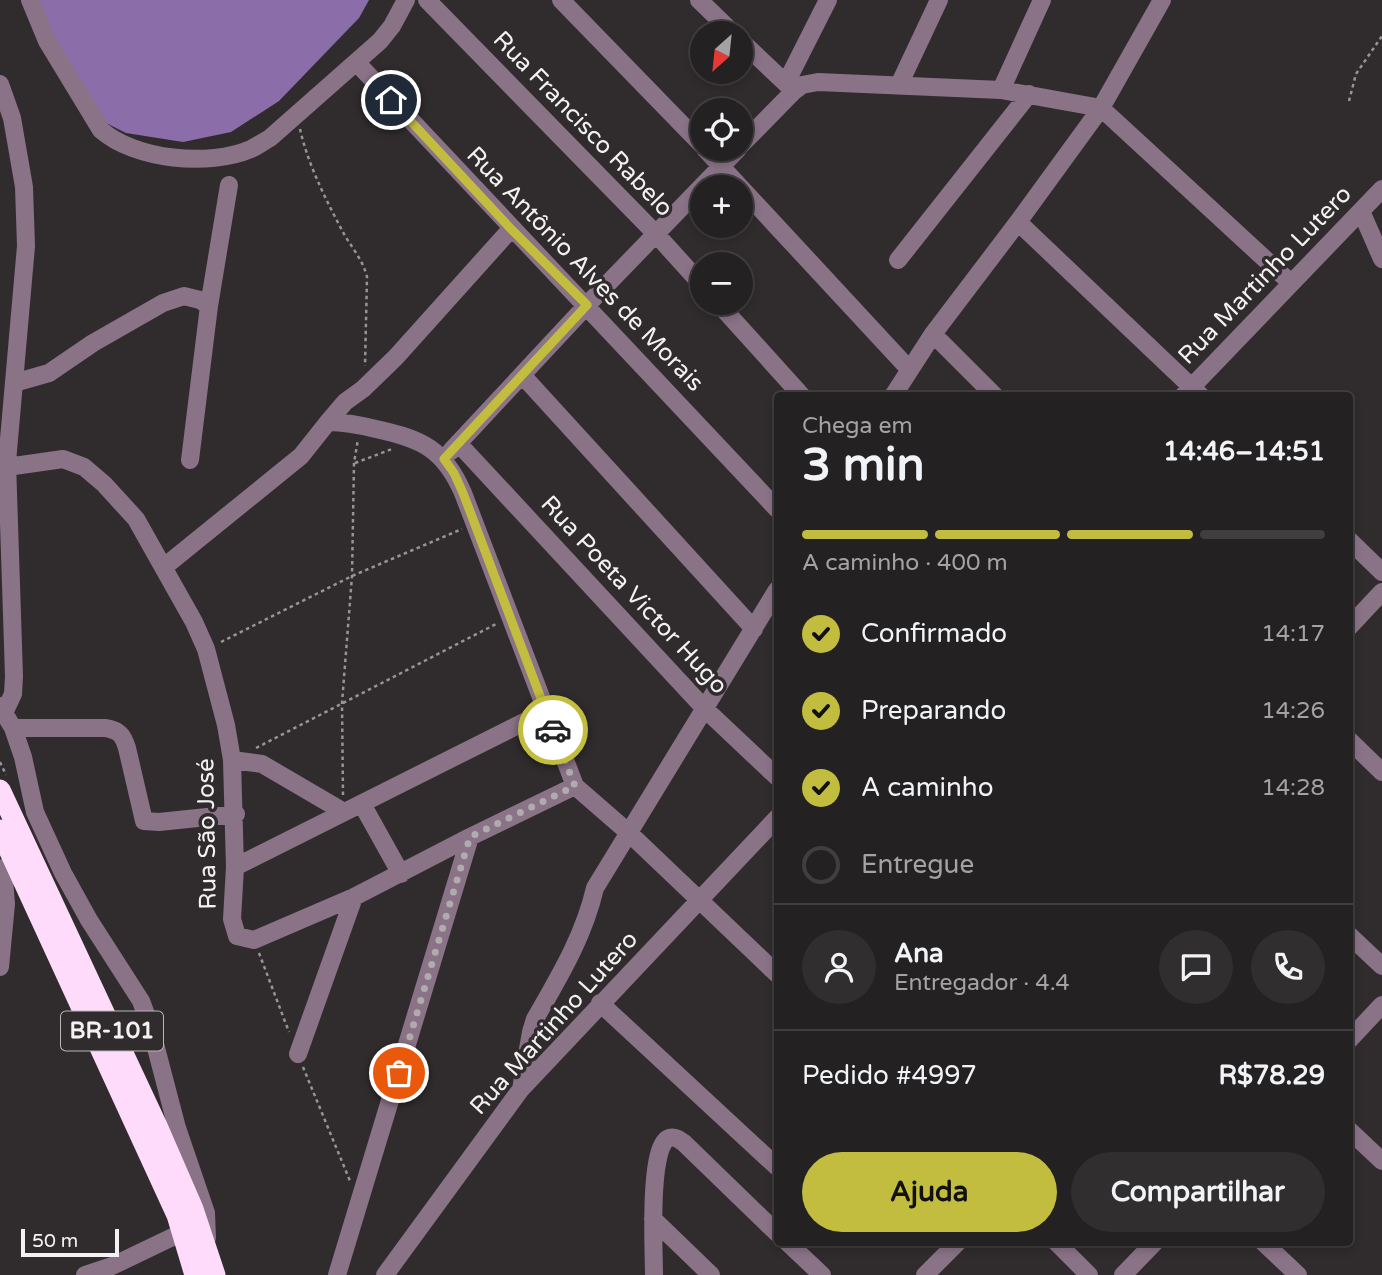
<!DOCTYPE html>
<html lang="pt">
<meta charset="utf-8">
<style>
:root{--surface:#242122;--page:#302e2f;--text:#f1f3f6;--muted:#a3a3a5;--line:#413e40;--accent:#c2bd3f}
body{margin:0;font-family:"Varela Round",sans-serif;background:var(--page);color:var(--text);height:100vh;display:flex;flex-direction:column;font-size:26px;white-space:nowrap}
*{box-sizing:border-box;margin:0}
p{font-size:23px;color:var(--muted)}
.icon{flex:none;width:38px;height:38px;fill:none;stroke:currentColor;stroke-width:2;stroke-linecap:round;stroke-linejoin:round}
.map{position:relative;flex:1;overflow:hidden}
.details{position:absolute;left:774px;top:392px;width:579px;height:854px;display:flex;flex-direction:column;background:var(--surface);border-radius:7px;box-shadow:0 4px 10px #0003,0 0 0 2px var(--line)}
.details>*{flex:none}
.needle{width:46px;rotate:207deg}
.tools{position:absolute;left:690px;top:21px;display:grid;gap:14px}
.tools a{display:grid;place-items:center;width:63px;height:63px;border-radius:50%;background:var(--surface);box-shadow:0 4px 10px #0003,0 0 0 2px var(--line);font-size:35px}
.scale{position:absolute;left:21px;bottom:18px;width:98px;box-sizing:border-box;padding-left:7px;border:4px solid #f3f1f1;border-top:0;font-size:19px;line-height:24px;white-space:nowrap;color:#f3f1f1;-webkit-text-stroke:5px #302c2e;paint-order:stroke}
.pin{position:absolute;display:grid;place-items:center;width:60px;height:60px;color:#fff;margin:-30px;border:4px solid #fff;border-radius:50%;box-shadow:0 2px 7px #0007}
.courier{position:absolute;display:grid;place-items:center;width:70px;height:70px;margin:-35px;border:5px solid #c2bd3f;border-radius:50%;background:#fff;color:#222;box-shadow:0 2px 9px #0007}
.summary em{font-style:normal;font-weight:700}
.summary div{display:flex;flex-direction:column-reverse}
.summary{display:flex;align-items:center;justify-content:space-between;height:119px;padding:0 28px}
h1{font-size:46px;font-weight:700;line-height:52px}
.bar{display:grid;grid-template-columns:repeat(4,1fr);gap:10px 7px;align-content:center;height:84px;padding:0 28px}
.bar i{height:9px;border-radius:5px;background:var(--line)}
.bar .current{background:var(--accent)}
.bar p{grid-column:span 4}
.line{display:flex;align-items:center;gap:18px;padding:0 28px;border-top:2px solid var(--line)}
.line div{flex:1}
.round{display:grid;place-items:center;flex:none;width:74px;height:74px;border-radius:37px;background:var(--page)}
ol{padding:0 28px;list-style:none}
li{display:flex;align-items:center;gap:21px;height:77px}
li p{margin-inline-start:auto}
li .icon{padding:7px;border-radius:50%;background:var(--accent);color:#111;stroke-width:4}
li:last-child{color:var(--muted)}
li i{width:38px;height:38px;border:4px solid var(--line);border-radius:50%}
.primary-button{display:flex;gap:14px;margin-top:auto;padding:14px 28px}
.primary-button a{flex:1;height:80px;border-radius:42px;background:var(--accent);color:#111;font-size:28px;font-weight:700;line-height:80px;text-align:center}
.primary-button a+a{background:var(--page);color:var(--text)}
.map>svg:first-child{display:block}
.water{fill:#8b6da9}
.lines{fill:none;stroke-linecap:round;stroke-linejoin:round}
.path{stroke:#979495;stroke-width:2.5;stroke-dasharray:3.5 3.5;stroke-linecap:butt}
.minor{stroke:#8a7287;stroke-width:18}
.highway{stroke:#fedbfa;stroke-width:21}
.done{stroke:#afacad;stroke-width:7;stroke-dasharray:0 12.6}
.route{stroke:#c2bd3f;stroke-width:9}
.labels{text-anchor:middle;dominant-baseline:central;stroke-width:7;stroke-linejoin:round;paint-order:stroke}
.shield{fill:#302c2e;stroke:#b8b6b6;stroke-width:2}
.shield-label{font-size:23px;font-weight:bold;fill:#f3f1f1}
.street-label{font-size:24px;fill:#f3f1f1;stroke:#302c2e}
</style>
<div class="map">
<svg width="1382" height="1275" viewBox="0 0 1382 1275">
<rect width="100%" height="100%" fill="#302c2e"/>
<!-- water -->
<path class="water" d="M34,0h335l-10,18 -80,83 -48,31 -48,10 -57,-9 -32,-16z"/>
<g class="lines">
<!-- path -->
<path class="path" d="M1349,101l7,-27 26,-38
M300,129c8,36 27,73 44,105 8,14 19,26 23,43l-2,89
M355,463l37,-14
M221,642l131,-66 110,-47
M256,748l240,-124
M0,762l6,13
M343,795l-1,-92 10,-127 2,-113 4,-24
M259,953l30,79
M303,1067l47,114"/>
<!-- minor -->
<path class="minor" d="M30,0l17,41 54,89c34,30 108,37 150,19 6,-3 12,-7 19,-11l110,-97 12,-15 14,-26
M427,0l229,234 46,51
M561,0l141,145
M699,0l34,33
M740,40l54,51
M357,63l420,446
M786,83l42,-83
M0,84l12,34 12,69 2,59 -19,216 7,214 -1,18 -8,17
M899,85l40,-85
M1001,90l41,-90
M1101,108l190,175
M740,146l54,-55 8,-6 16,-3 183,8 100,18
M705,149l204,220
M1361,211l21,48
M1018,222l183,174
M898,260l131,-166
M718,303l84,93
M209,306l20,-121
M933,334l62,62
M523,376l231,253
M14,383l35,-10 44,-30 70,-40 21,-7 16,4 9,6 -19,154
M893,396l40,-62 85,-112 83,-114 61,-108
M1183,396l199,-207
M328,422l17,-20 18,-13 33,-32 115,-128
M458,443l247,266 72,68
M451,451l136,-146 151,-156
M7,467l56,-8 21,8 20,17 32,35 58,103 12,27 20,76 6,35 3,107 -3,52 5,17 17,4 100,-43 116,-60 105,-51
M1349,540l33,32
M164,567l137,-111 27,-34c16,0 32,3 48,7 46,10 68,20 87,64l112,293 54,47 148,141
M1349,627l33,-35
M0,706l13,22 10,29 12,55 28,61 26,47 52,81 9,24 27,103 29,85 1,25
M13,728h92c14,2 18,7 22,20l17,73 15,1 77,-8
M1349,740l33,32
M232,760l30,4 82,48
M362,804l39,70
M235,867l311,-156
M1349,935l33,31
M0,967l6,-63 -3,-36
M600,1003l177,164
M1349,1040l33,-35
M298,1054l56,-157
M521,1089l10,-57 4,-13c24,-42 49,-83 60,-131l182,-298
M1349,1130l33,31
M653,1219l58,56
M787,1242l35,33
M1056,1242l33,33
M1263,1242l35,33
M85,1275l27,-9 71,-34
M337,1275l133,-438
M385,1275l136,-186 256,-271
M654,1275c0,-22 -6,-130 15,-137 6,-2 11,2 15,5l93,90
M925,1275l33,-33
M1123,1275l32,-33"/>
<!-- highway -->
<path class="highway" d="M0,790l157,336 36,83 22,66
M0,830l177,385 18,60"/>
</g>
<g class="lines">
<!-- done -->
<path class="done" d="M399,1073l71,-236 105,-51 -22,-56"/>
<!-- route -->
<path class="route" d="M391,100l120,129 76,76 -143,154 10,14 9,20 90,237"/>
</g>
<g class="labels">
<!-- shield labels -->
<rect class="shield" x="61" y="1011.5" width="102" height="39" rx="5"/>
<g class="shield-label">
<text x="112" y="1031">BR-101</text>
</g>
<!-- street labels -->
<g class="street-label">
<text transform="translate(583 124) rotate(46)">Rua Francisco Rabelo</text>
<text transform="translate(585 269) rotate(46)">Rua Antônio Alves de Morais</text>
<text transform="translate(1265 275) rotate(-46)">Rua Martinho Lutero</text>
<text transform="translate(634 595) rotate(47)">Rua Poeta Victor Hugo</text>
<text transform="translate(207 834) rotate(-91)">Rua São José</text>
<text transform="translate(554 1023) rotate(-48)">Rua Martinho Lutero</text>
</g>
</g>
</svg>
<div class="tools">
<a><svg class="needle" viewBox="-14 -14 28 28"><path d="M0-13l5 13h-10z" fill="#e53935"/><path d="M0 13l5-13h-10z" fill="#a3a3a5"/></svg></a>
<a><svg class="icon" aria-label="locate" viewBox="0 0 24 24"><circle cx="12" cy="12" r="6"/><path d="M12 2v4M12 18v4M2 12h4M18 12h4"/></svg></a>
<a>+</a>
<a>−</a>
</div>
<div class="scale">50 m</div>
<div class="pin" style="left:399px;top:1073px;background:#ea580c"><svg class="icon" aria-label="bag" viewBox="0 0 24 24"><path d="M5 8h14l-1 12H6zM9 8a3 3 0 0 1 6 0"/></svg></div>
<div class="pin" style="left:391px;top:100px;background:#1f2937"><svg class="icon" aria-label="home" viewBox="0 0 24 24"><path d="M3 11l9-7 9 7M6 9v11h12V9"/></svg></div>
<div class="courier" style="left:553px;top:730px"><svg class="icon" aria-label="car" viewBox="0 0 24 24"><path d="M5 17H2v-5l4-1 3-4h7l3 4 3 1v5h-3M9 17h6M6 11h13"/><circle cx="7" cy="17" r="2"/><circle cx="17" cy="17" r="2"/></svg></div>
<section class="details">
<div class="summary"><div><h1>3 min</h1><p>Chega em</p></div><em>14:46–14:51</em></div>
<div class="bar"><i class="current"></i><i class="current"></i><i class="current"></i><i></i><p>A caminho · 400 m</p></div>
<ol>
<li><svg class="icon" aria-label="check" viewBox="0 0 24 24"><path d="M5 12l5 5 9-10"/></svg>Confirmado<p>14:17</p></li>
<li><svg class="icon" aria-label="check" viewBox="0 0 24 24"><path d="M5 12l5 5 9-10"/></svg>Preparando<p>14:26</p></li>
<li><svg class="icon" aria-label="check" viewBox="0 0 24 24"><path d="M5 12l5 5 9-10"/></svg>A caminho<p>14:28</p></li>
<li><i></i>Entregue</li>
</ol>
<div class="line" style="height:126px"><a class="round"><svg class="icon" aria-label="person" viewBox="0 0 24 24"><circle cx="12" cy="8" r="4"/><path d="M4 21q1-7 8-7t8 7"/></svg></a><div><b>Ana</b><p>Entregador · 4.4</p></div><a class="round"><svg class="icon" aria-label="chat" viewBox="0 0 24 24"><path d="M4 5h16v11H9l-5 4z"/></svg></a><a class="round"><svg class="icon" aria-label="phone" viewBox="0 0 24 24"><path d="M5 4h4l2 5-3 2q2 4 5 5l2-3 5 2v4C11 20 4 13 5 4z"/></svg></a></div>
<div class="line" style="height:91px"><div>Pedido #4997</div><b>R$78.29</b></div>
<div class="primary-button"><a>Ajuda</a><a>Compartilhar</a></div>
</section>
</div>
